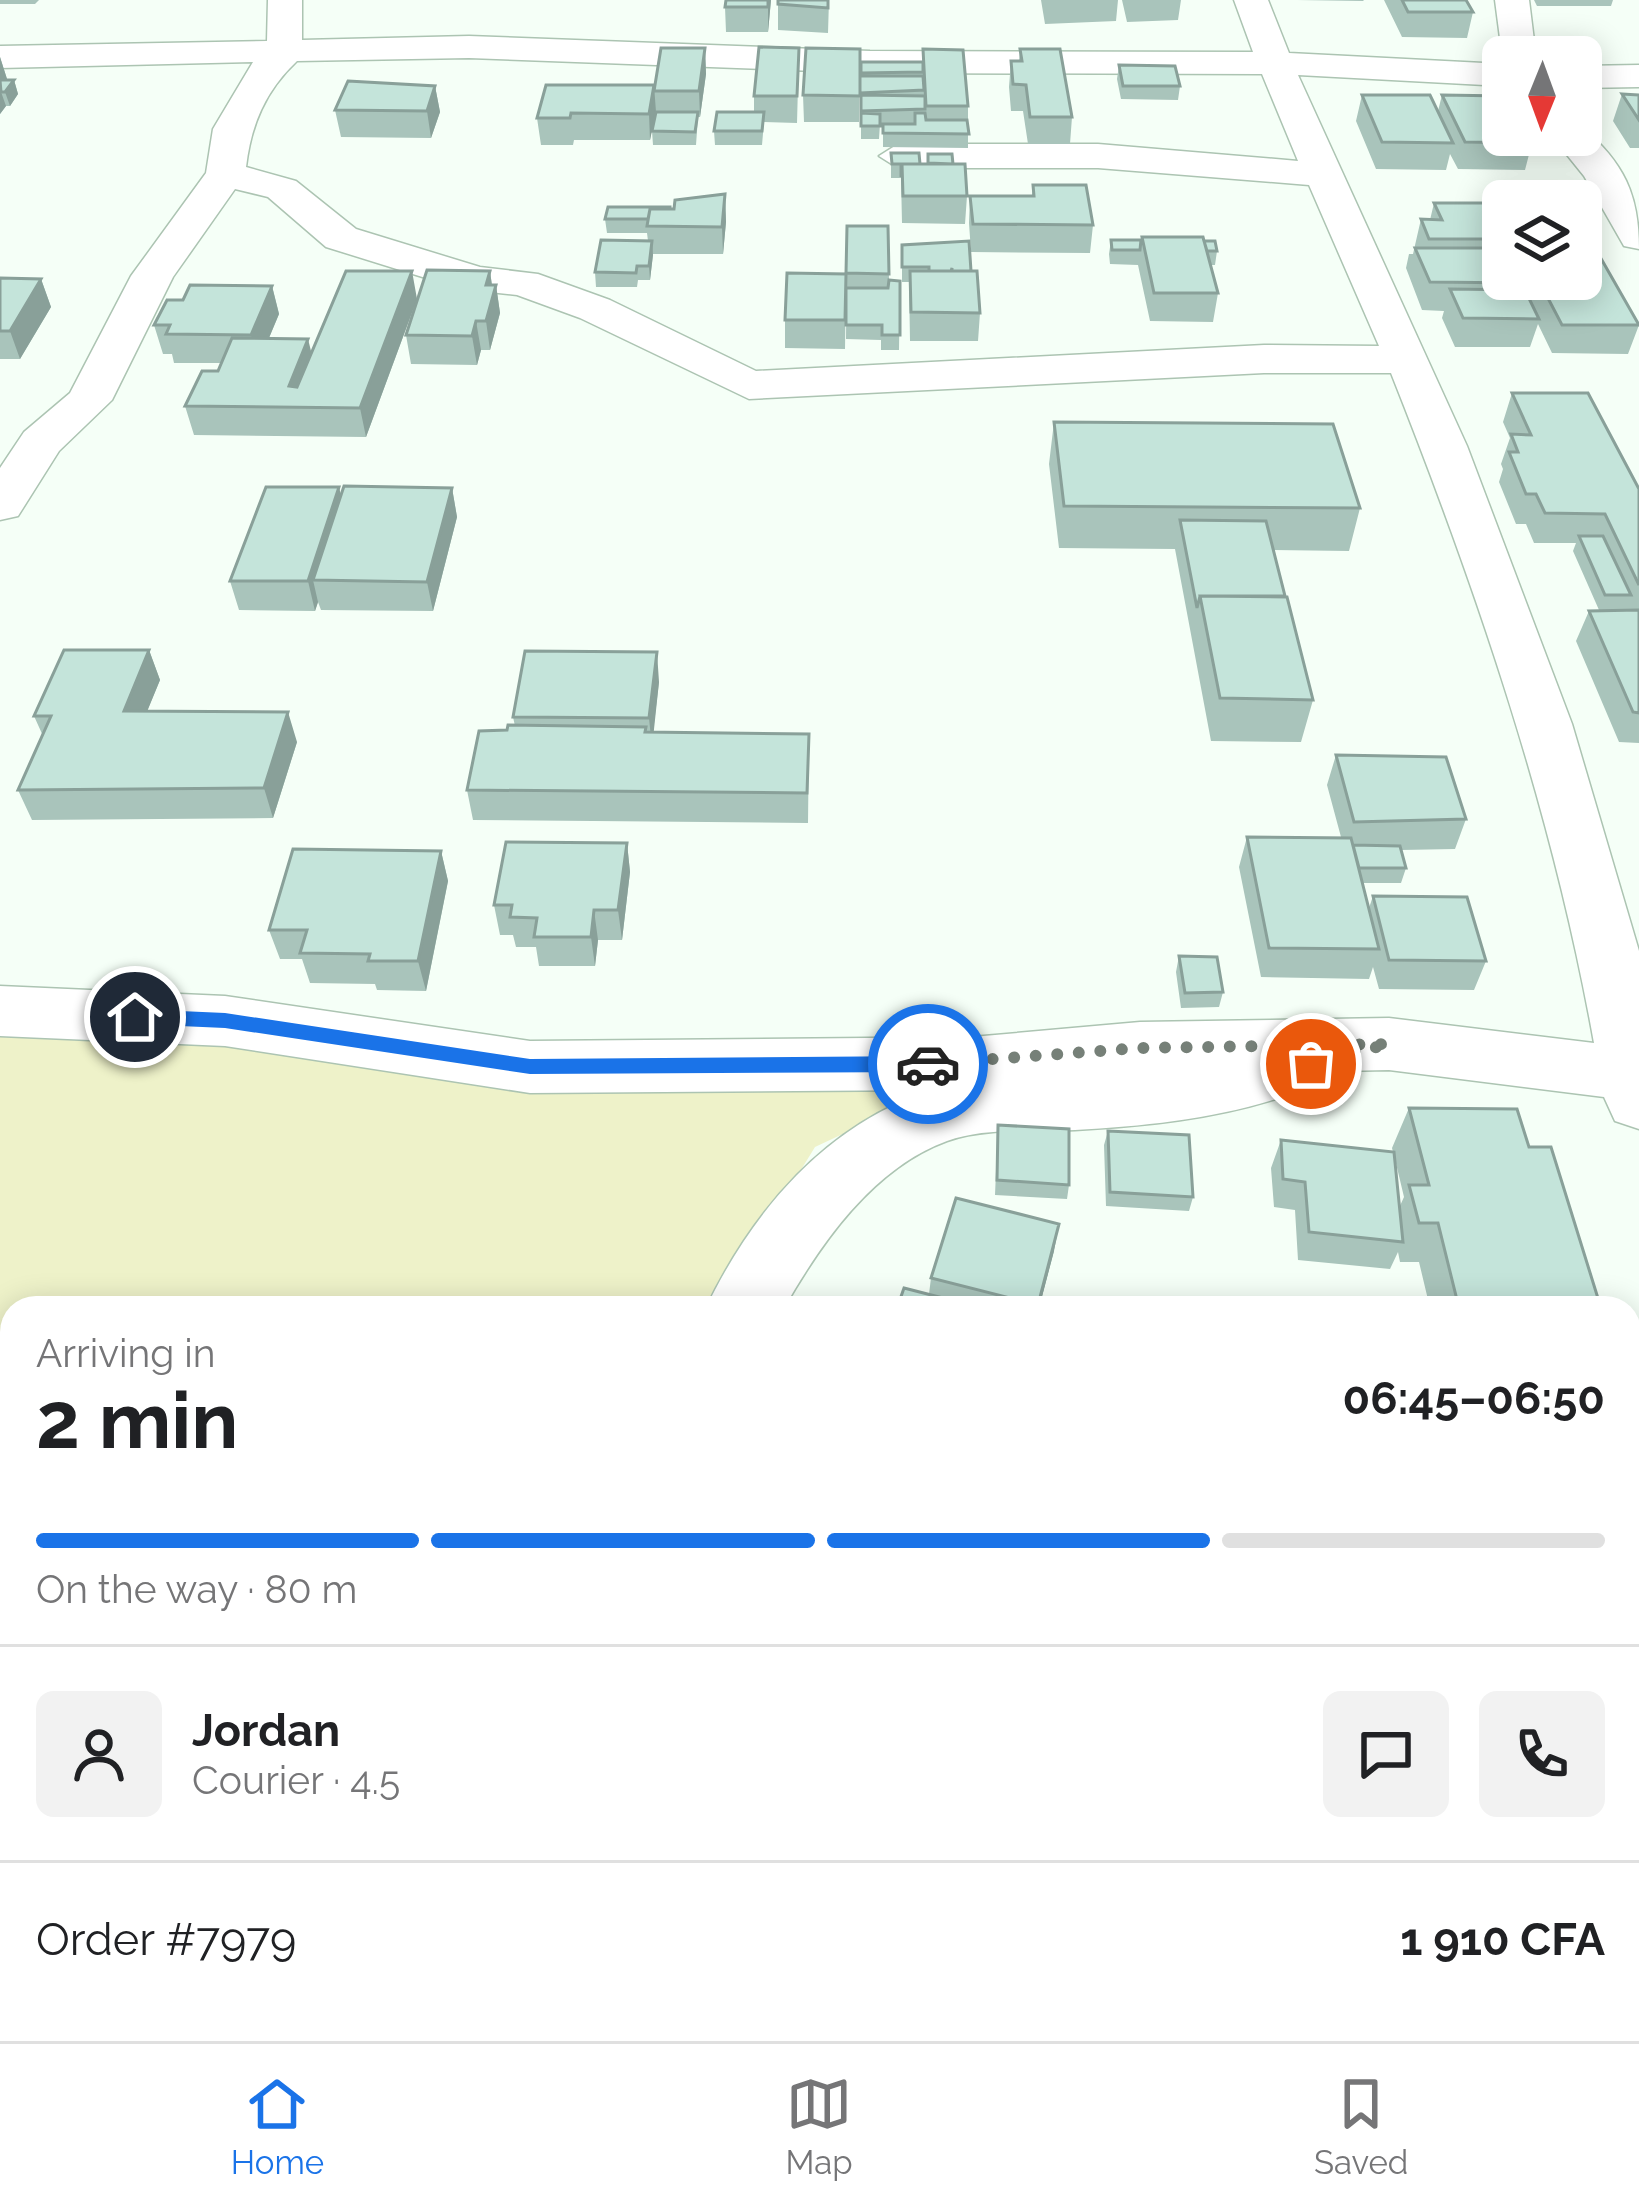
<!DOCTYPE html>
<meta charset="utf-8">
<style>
:root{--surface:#fff;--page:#f2f2f2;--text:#202124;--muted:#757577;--line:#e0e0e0;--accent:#1a73e8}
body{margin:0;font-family:Raleway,sans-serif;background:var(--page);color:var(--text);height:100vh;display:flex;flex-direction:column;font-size:45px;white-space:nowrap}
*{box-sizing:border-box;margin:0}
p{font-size:39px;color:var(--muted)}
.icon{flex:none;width:66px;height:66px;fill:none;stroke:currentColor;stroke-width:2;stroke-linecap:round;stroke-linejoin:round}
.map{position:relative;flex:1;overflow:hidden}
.details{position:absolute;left:0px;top:1296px;width:1641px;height:747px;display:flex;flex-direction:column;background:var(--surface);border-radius:36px 36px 0 0;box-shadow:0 6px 30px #0003}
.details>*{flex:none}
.needle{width:78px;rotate:181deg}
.tools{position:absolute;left:1482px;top:36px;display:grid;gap:24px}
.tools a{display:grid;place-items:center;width:120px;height:120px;border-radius:18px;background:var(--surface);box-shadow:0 6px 30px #0003;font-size:60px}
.pin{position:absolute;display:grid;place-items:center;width:102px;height:102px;color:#fff;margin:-51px;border:6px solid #fff;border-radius:50%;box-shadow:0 3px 12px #0007}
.courier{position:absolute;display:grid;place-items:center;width:120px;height:120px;margin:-60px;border:9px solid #1a73e8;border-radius:50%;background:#fff;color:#222;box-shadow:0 3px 15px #0007}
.overview em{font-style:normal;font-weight:700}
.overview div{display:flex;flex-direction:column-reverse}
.overview{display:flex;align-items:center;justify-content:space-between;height:204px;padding:0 36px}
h1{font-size:78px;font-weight:700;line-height:90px}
.bar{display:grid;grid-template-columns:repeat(4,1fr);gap:18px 12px;align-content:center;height:144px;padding:0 36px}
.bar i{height:15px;border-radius:9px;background:var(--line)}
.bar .on{background:var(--accent)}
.bar p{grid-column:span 4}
.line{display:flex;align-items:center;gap:30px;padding:0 36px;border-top:3px solid var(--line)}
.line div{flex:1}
.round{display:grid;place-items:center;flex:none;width:126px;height:126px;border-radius:18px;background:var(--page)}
.menu{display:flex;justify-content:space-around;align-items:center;height:168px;border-top:3px solid var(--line);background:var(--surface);font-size:33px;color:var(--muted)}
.menu a{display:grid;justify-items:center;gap:6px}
.menu .on{color:var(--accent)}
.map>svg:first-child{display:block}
.green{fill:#eef2c9}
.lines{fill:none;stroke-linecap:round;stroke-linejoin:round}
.street-casing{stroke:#acc4b2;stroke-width:3}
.street{fill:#fff;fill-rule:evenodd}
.wall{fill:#a9c4bb;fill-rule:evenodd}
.shaded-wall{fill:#89a099}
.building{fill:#c4e4da;stroke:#89a099;stroke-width:3}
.route{fill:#1a73e8}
.done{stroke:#768078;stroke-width:12;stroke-dasharray:0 21.6}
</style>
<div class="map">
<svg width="1639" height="2041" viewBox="0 0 1639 2041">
<rect width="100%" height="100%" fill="#f5fff7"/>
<!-- green -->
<path class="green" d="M0,1030l201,10 185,31 151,15 412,-2 -134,63 -99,161h-704v723h302l-12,10h-302z"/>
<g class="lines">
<!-- street casing -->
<g class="street-casing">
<path id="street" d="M268,0h34v40l167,-4 401,15 383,1 -19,-52h34l21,53 214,11v22l-205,-11 169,371 105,278 67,227v178l-24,-8 -11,-24 -215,-27 -101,2 4,6 -10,19c-67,22 -137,29 -207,33 -41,2 -89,-3 -128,11 -74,27 -126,102 -163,167h-78c47,-98 120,-183 225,-218l-401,3 -305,-47 -225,-10v-50l225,10 305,45 442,-4 168,-15 249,-4 205,25c-41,-230 -117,-453 -203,-670h-127l-515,26 -169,-81 -63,-23 -56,-6 -135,-42 -58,-50 -33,-8 -62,88 -61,123 -53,51 -41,65 -18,4v-52l24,-36 46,-39 61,-117 75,-103 7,-44 40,-67 -253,6v-22l267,-5zM469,58l401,15 392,1 36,87 -200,-17h-200l-19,12 19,12h200l211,17 70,161 -115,-1 -508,26 -146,-71 -72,-26 -58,-7 -124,-38 -60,-48 -50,-14c5,-42 19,-76 51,-106z
M1495,0h34l7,57 -33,4z
M1639,65v22l-58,1v-22z
M1581,126c43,37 58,68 58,123l-15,-3 -40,-70 -33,-41h30z
M1629,1910l10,4v98l-10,-4z
M326,2031h100l-4,10h-100z"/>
</g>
<!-- street -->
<use href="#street" class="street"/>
</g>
<!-- wall -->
<path class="wall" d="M0,0h39l-4,4h-35z
M771,0l-3,32h-42l-1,-25z
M778,0h51l-1,33 -50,-3z
M1041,0h77l-2,21 -71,3z
M1122,0h59l-3,20 -51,2z
M1297,0h67l-1,1z
M1384,0h82l7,12 -6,26 -65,-1z
M1534,0h79l-2,6h-74z
M705,48l1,26 -6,43h-2l-2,28h-43l-1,-14 3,-19 -5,28h-76l-1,5h-32l-4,-27 117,-33z
M799,48l-2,75 -33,-1 -2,23h-47l-1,-14 40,-19v-16z
M860,49l-1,73h-55l-1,-27z
M923,49l45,57v42l-85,-1v-23h-3l-1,15h-18v-77h62z
M1020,49l52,68 -2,27h-42l-5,-33h-12l-2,-24 2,-26h8z
M0,57l7,22 7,1 4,14 -8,12h-4l-6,8z
M1119,65l61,21 -2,14 -57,-1 -4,-20z
M435,86l5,26 -9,26 -90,-1 -6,-27z
M1622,94l17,1v53h-9l-17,-27z
M1362,95l76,16 4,-16 61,40h31l-9,35 -67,-1 -8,-15 -4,16 -70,-1 -20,-48z
M891,153l29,11h33l14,32 -2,28 -63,-1 -1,-45h-10z
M1033,185l60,40 -3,28 -119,-1 -2,-29 1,-27h62z
M1502,192l57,9h-56v78h78l58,46 -11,29 -76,-1 -14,-29 -8,23h-75l-13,-29 2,-7 -22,-1 -16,-42 3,-14h4l8,-35 9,1 4,-17 64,3z
M725,194l1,28 -3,32h-70l-3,26h-12l-1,7h-41l-1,-15 53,-31 -1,-8h-40l-2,-14 66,-10z
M847,226h41l1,54 11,1 -1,69h-18v-10l-35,-1z
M1142,237l62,4 13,10 -2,14h-4l7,28 -5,29 -63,-1 -12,-56 -28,-1 -1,-10 2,-14h30z
M902,245l69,26 9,42 -2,28h-68l-1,-59h-7z
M490,271l2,14h4l4,28 -10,37h-9l-4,15 -66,-1 -5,-29z
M846,274l-1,75 -60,-1v-28z
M0,278l41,1 10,28 -31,52h-20z
M272,286l7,28 -10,24 42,14 106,-53 -51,138 -172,-2 -9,-29 33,-35 3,-8h-47l-2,-9h-9l-9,-29 29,-25z
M1512,393l127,96v254l-20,-1 -43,-101 13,-30 10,-1 -26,-59 3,-8h-42l-8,-19h-10l-17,-42 4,-13 -2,-5 9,-26 -7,-16z
M1054,422l306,86 -11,43 -76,-1 40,150 -12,42 -90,-1 -36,-192 -116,-1 -10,-84z
M452,488l5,29 -24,94 -112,-1 -3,-8 -3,9 -76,-1 -9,-29 111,-86z
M149,650l11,30 -13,31 150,31 -24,76 -241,2 -14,-30 25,-54 -9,-20z
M659,682l-6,50 156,2 -1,89 -335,-3 -6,-30 40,-60 8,-4 -2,-9z
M1336,755l130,64 -11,30 -54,1 5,18 -5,15h-38l6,25 4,-12 113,65 -12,29 -95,-1 -6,-22 -4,12 -108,-2 -22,-110 8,-30h94l-14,-52z
M627,843l3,29 -8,68h-24l-3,26h-56l-3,-19h-20l-3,-12h-13l-6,-30z
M441,851l7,30 -22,110 -49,-1 -2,-6 -65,-1 -8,-24h-22l-11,-29z
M1179,956l44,36 -4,15 -38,1 -5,-36z
M1409,1108l120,39 72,161h-171l-11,-46h-19l-2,-10 -8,17 -92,-9 -3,-50 -21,-3 -3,-39 10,-28 112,12 -1,-4zM1394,1155l10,42 -5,11z
M998,1125l71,60 -2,14 -72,-4z
M1108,1131l85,66 -4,14 -83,-5 -2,-61z
M1054,1251l-15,57h-142l32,-14 2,-16z"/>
<!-- shaded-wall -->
<path class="shaded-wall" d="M768,0h3l-3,32z
M705,48l1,26 -6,43 -1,-26z
M0,57l7,22 -7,10 6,17 -6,8z
M14,80l4,14 -8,12 -5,-14z
M654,85l2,27 -6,28 -1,-26z
M435,86l5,26 -9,26 -4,-27z
M725,194l1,28 -3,32 -1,-27z
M652,241l1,14 -3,25 -1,-14z
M412,271l5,28 -51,138 -6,-29z
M490,271l3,23 3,-9 4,28 -10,37 -4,-29v-36z
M41,279l10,28 -31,52 -10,-28z
M272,286l7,28 -21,50 -7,-29z
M476,321l5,29 -4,15 -5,-29z
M308,339l7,28 -15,40 -11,-21z
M339,487l7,30 -33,63 5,22 -3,9 -7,-30z
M452,488l5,29 -24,94 -6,-29z
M149,650l11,30 -25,61 -11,-30z
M657,652l2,30 -7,66 -3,-30z
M288,712l9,30 -24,76 -9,-30z
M627,843l3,29 -8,68 -4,-30z
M441,851l7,30 -22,110 -8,-30z
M594,910l4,30 -3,26 -4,-29z
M1059,1224l-5,27 -15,57h-1z
M546,2031h8l-5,10h-8z"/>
<!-- building -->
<path class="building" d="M726,0h42v7h-43z
M778,0h50v8l-50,-4z
M1402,0h64l7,12h-65z
M759,47l40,1 -2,48h-43z
M661,48h44l-6,43h-45z
M806,48l54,1v47l-57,-1z
M923,49l40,1 5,56h-42z
M1020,49h40l12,68h-42l-4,-32 -13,-1 -2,-23h11z
M861,62h62v10l-62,1z
M1119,65l56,1 5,20h-57z
M860,76h63l1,14 -64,3z
M0,80h14l-9,12h-4z
M348,81l87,5 -8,25 -92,-1z
M546,85h108l-5,29 -78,-1 -1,5h-33z
M1622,94l17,1v25z
M861,95l64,1v13l-64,2z
M1362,95h68l23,48 -71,-1z
M1442,95l61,1v39h26l4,8 -68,-1z
M656,112h42l-3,20 -43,-1z
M717,112h47l-2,19h-48z
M861,113l19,1v12h-19z
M915,113h10l1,7h41l2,14 -86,-1v-9h32z
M891,153h28l1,11h-18l-1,13v-13h-9z
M928,154h24l1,10 -25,-1z
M902,164h63l2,32h-64z
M1033,185h53l7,40 -120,-1 -3,-28h64z
M1502,192l53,1 4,8h-53z
M725,194l-3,33 -75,-1 3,-17h24l1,-9z
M1434,203h60l9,17v19h-74l-8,-20 21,1z
M608,207h62v2h-20l-2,10h-43z
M847,226h41l1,48 -43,-1z
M1142,237h61l15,56h-64z
M601,240l51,1 -3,25h-12l-1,7 -41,-1z
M1111,240h30l-1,10h-28z
M969,241l2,30h-19v-3l-1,3h-22v-4h-27v-22z
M1204,241h11l2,10h-10z
M1415,248h88v31h16l2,4 -91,-1z
M1581,248h14l44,77h-77l-24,-46h43z
M427,270l63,1 -4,14h10l-10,36h-10l-4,15 -66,-1z
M346,271h66l-52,137 -175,-2 17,-35h16l14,-33 76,1 -19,47 8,1z
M910,271h67l3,42 -69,-1z
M787,273l59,1 -1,46h-60z
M0,278l41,1 -31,52h-10z
M889,280l11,1v54h-18v-10h-36v-37h42z
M190,285l82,1 -21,49 -85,-1 4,-9h-16l13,-25h16z
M1450,289l75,1 14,29 -76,-1z
M1512,393h76l51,96v96l-34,-71 -60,-1 -9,-19h-10l-17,-42h9l-7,-18 20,1z
M1054,422l279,2 27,84 -296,-2z
M344,486l108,2 -25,94 -114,-2z
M266,487h73l-31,94h-78z
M1180,520l86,1 19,75h-85l-3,12z
M1579,536h24l28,59h-26z
M1200,596l87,1 26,103 -93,-2z
M1639,610v103l-6,-1 -44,-101z
M64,650h85l-25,61 164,1 -24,76 -246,2 33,-74h-17z
M525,651l132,1 -8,66 -136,-1z
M508,725l138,2 -1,5 164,2 -2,59 -340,-3 12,-59 28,-1z
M1336,755l110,2 20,62 -112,3z
M1247,837l104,1 28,111 -110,-1z
M506,842l121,1 -9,67h-24l-3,27h-57l3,-19 -27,-1 2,-12h-18z
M1353,845l47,1 6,22h-47z
M293,849l148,2 -23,110h-50l2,-7 -70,-1 7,-23h-38z
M1373,896l94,1 19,64 -97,-1z
M1179,956l38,1 6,35 -38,1z
M1409,1108l108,1 12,38h22l50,161h-142l-21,-85h-19l-10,-38h20z
M998,1125l71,4v56l-72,-5z
M1108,1131l81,4 4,62 -83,-5z
M1281,1140l113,12 9,90 -94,-10 -4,-50 -22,-3z
M956,1198l103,26 -21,81 -107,-27z
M904,1288l78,20h-85z
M520,2031h26l-5,10h-6z
M684,2031h172l-4,10h-173z
M925,2031h197l-4,10h-198z
M614,2032l12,9h-17z"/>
<!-- route -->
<path class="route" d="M135,1009l90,4 305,46 398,-3 9,8 -9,8 -398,2 -305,-46 -90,-4 -10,-7z"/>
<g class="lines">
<!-- done -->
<path class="done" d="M928,1064l212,-16 249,-4 -78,20"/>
</g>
</svg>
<div class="tools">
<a><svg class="needle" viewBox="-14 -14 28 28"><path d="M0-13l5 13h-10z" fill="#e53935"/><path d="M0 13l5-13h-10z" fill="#757577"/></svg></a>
<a><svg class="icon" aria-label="layers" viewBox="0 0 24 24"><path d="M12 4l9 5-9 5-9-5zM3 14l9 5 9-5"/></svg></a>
</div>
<div class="pin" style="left:1311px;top:1064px;background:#ea580c"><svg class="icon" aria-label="bag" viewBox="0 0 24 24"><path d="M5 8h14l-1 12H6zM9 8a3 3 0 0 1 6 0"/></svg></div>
<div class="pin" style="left:135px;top:1017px;background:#1f2937"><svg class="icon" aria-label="home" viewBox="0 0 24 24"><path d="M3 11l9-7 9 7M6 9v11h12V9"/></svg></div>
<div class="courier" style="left:928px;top:1064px"><svg class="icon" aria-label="car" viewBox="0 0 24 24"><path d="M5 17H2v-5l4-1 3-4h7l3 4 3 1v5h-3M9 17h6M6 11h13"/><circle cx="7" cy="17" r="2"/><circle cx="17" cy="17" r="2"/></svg></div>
<section class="details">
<div class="overview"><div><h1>2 min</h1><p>Arriving in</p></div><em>06:45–06:50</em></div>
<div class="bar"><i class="on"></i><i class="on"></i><i class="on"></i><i></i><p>On the way · 80 m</p></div>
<div class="line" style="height:216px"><a class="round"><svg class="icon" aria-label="person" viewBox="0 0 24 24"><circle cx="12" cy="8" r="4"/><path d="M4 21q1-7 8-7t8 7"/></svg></a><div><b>Jordan</b><p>Courier · 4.5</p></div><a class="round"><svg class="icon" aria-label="chat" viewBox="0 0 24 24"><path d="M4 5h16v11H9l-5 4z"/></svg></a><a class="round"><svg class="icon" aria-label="phone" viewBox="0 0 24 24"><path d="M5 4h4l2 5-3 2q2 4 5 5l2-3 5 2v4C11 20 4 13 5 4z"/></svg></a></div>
<div class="line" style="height:156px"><div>Order #7979</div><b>1 910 CFA</b></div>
</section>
</div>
<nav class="menu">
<a class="on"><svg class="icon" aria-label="home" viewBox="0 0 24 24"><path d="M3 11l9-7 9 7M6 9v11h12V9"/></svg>Home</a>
<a><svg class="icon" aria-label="map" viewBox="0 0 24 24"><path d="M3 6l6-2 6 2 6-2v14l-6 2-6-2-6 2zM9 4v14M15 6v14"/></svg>Map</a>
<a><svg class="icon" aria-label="saved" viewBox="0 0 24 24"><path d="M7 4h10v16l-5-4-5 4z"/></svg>Saved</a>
</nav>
